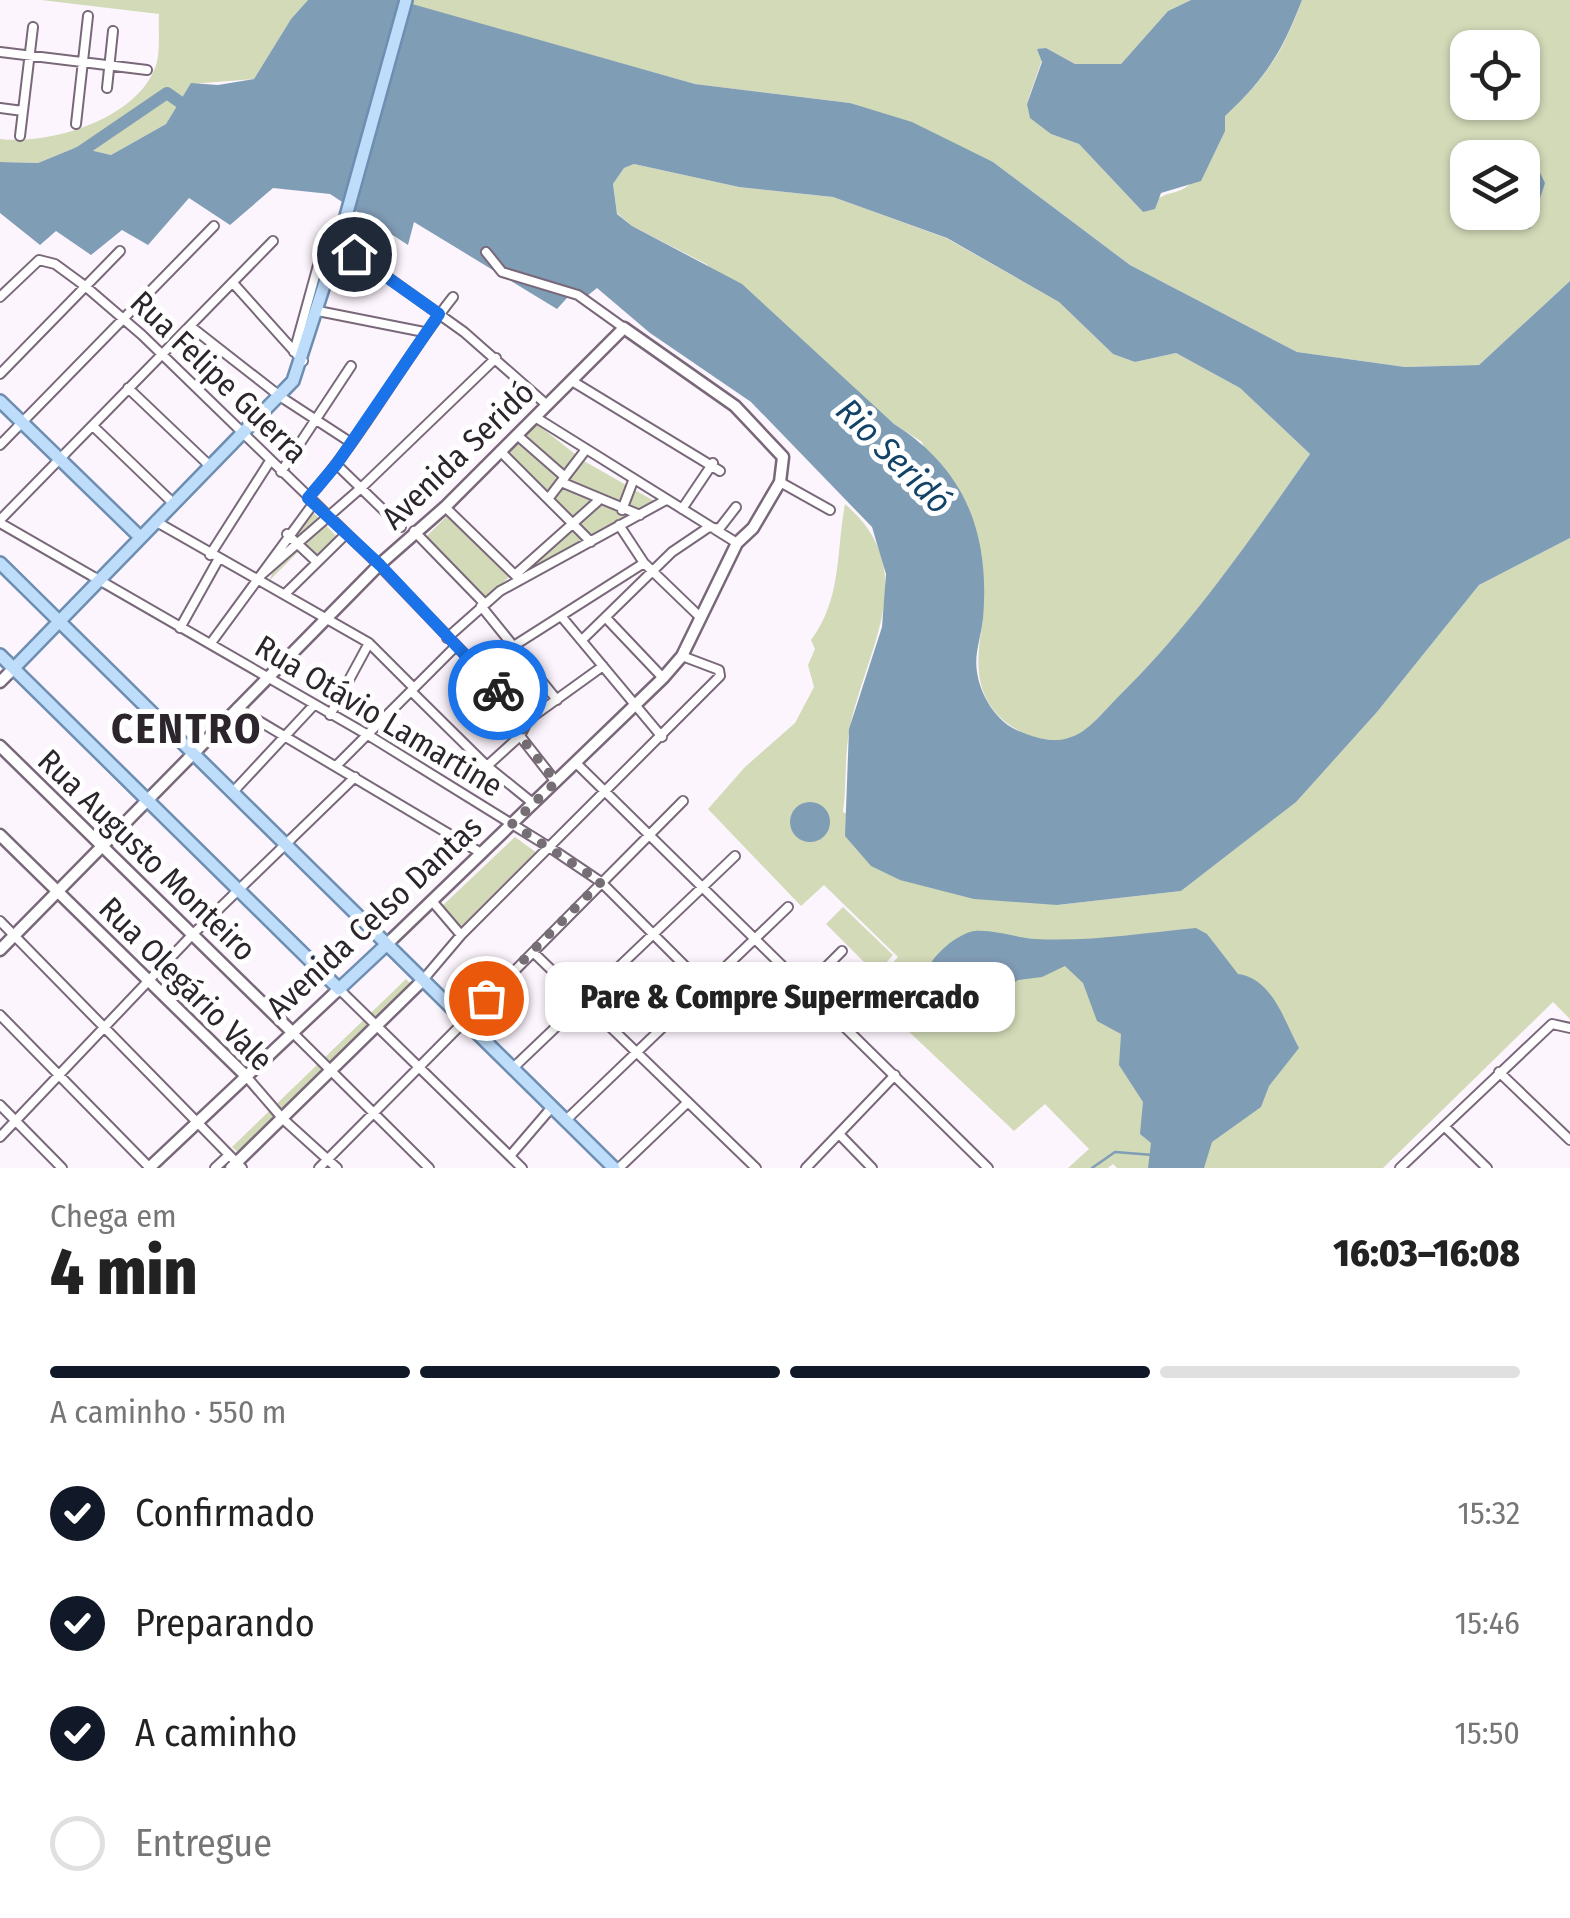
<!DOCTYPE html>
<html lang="pt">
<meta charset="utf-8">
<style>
:root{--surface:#fff;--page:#f6f6f6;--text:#222;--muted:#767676;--line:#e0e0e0;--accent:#111827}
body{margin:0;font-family:"Fira Sans Condensed",sans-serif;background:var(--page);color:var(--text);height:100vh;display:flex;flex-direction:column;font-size:38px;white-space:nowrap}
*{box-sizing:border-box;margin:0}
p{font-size:32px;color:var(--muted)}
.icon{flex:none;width:55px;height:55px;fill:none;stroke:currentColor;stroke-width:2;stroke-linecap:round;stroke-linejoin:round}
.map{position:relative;height:1168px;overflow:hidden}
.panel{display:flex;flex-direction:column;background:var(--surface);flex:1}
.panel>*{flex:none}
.controls{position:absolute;left:1450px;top:30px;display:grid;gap:20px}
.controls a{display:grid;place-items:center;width:90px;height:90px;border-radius:20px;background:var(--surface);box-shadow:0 2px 8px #0004;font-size:50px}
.pin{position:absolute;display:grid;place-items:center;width:85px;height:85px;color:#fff;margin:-42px;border:5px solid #fff;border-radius:50%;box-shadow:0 2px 10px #0007}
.courier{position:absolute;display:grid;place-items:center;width:100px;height:100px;margin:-50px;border:8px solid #1a73e8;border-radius:50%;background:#fff;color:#222;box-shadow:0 2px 12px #0007}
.bubble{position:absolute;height:70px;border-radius:20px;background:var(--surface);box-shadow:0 2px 8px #0004;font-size:32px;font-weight:800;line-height:70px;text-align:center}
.headline em{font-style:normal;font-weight:800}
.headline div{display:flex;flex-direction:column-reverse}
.headline{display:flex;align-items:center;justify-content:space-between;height:170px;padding:0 50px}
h1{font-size:65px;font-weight:800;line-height:75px}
.bar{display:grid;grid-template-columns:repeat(4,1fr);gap:15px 10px;align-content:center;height:120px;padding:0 50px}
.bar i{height:12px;border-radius:8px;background:var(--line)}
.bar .selected{background:var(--accent)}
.bar p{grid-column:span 4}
ol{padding:0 50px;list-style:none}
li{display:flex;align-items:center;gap:30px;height:110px}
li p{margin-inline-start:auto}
li .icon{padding:10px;border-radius:50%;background:var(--accent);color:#fff;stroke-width:4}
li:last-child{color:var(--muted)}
li i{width:55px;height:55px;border:5px solid var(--line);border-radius:50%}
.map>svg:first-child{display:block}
.green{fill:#d2dab8;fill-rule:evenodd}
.water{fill:#809db6;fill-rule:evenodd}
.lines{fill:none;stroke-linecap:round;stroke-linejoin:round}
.stream{stroke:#809db6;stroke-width:2.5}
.river{stroke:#809db6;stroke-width:12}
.street-casing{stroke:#79687a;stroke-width:12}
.secondary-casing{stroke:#79687a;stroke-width:15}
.primary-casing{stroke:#6e8eb1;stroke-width:16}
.street{stroke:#fff;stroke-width:8}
.secondary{stroke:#fff;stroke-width:10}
.primary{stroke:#beddfb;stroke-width:11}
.done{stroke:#756e75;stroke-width:10;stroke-dasharray:0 18}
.route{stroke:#1a73e8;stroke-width:12}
.labels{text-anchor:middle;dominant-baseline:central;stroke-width:10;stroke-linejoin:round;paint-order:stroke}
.street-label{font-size:32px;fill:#2c252c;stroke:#fff}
.water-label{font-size:35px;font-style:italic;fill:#134367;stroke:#fff}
.district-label{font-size:42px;font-weight:bold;letter-spacing:2.5px;fill:#2c252c;stroke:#fff}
</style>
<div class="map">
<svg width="1570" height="1168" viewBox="0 0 1570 1168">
<rect width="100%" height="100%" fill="#fdf5fd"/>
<!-- green -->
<path class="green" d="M41,0h267l-17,19 -37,60 -63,5 -25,40 -55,31 -34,-8 -39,16 -38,-1v-23c49,6 135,-19 155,-71 6,-14 3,-39 4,-54z
M410,0h781l-23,11 -47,53h-46l-29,-16 -19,55 24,31 28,10 64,68c23,-25 29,-14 46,-27 18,-15 36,-47 35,-69 42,-37 59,-64 78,-116h268v281l-91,84 -74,2 -108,-15 -167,-87 -137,-103 -143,-59 -155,-19 -286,-80zM1468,48h54v54h-54zM1496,143l37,16 -3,70 -62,-17v-54l10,-1z
M634,164l105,23 94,10 113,41 113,64 54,52 22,8 41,-9 64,35 70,66c-59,85 -116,169 -190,241 -13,13 -29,33 -45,42 -22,10 -55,-2 -72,-17 -30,-27 -27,-62 -20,-99l-61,-179 -28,-18 -188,-160 -74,-38 -15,-13 -4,-29 11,-16z
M533,421l51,40 72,41 -143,82 66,-61 -74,-73z
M845,504c78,67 22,142 5,223 -6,27 -3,58 -7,85l214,93 124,-14 115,-90 81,-89 102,-127 91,-47v481l-17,-17 -170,166h-266l-4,-4 -5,4h-40l21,-19 -44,-45 -31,27 -147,-139 31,-35 -74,-72 -23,21 -93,-97 37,-42 50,-44 19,-36 -6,-22 7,-16 -4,-9c31,-41 25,-88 34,-136z
M312,511l27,28 -22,22 -16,-12 -32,32 15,-36z
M448,515l62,61 -24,23 -61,-61z
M515,837l22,16 -1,3 -75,72 -21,-20z
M843,907l50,48 -17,19 -50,-50z
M406,979l8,8 -172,169 -10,-9z"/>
<!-- water -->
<path class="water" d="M308,0h90l297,84 155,19 62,19 81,40 137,103 167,87 108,15 74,-2 91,-84v257l-91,47 -102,127 -81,90 -115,89 -124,14 -83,-6 -74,-19 -29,-14 -26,-30 4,-107 33,-102 4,-53 -14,-47 -121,-125 -101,-69 -53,-45 -10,8 -11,-8 -19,21 -143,-87 -6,23 -78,-51 -57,-6 -43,37 -41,-27 -41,47 -26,-15 -31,25 -35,-24 -16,14 -40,-32v-51l38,1 39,-16 34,8 55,-31 25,-41 27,2 36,-6 37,-60zM634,164l105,23 94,10 114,41 112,64 54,52 22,8 41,-9 64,35 70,66c-60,86 -118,171 -193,244 -13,13 -29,34 -46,39 -18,7 -35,1 -52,-6 -22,-8 -39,-36 -42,-59 -3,-18 4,-35 6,-53 7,-83 -16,-149 -89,-195l-152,-140 -110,-58 -15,-12 -4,-30 11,-16z
M1191,0h111c-20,52 -36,78 -77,116v15l-24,50 -40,12 -6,16 -12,3 -64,-68 -28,-10 -21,-16 -3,-14 15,-42 -5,-13 9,-1 29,16h46l47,-53z
M1496,143l37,15 12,25 -15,46 -50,-16 42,-1v-54l-44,-1z
M790 822a20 20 0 1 1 40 0a20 20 0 1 1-40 0Z
M1196,928l11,6 31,40c35,5 46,47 61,74l-30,38 -8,21 -49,35 -8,26h-56l3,-25 -11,-9 3,-32 -24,-37 2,-31 -24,-13 -14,-38 -18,-17 -23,11 -24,3 -51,39 -20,5 -20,-3 -13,-18c7,-30 22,-56 53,-70 16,-7 49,5 68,6 54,3 107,-6 161,-11z"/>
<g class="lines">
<!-- stream -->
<path class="stream" d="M1092,1168l23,-16 38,3"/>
<!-- river -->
<path class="river" d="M73,157l94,-64 24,17"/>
<!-- street casing -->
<g class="street-casing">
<path id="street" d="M0,52l147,18
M107,88l6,-57
M0,108l23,3
M76,124l12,-108
M20,136l13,-109
M486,252l16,20 76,23 46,33
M355,254l109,78 83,73
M233,283l70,78
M0,297l39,-37 16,4 30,22 57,49 237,230 149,155
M318,311l106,21
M190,326l91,71 69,45
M294,352l26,-94
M0,374l120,-123
M572,381l148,90
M128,388l83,79
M535,417l202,126
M94,427l79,76
M517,435l48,42
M0,445l214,-219
M500,451l91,91
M337,465l64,62
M281,472l70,-106
M561,482l79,33
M780,482l50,28
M308,498c55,-61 94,-137 145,-201
M548,499l36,-47
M445,507l72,70
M682,509l31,-46
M622,510l11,-29
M0,520l273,-279
M155,521l214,122 45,45
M0,523l368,212 181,112 52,35 105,105
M619,525l25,38 56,54
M414,531l70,72
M287,534l30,28
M210,555l60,-94
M515,575l83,-74
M260,576l101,-88 135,-130
M285,594l60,-59
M481,606l76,94
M561,616l101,121
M607,619l56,59
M180,628l38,-68
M447,638l53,-47 166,-91
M582,640l90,-88 37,-25 10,2 17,-22
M211,643l102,-139
M482,675l30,-28 132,-84
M411,691l76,75 47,38
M237,708l244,145
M330,715l39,-72
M520,736l36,46
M576,763l412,405
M337,765l118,-118
M487,766l33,-30 8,-16 75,-54
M232,793l81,-87
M432,901l29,34
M0,921l242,247
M534,953l222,215
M422,981l39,-46 259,-259 -1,-6 -37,-14
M806,987l36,-36
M339,989l183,179
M0,1015l150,153
M293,1033l136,135
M512,1069l223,-213
M1499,1072l71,68
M245,1075l38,44 54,49
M0,1105l62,63
M565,1121l223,-214
M1444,1126l43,42
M840,1135l32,33
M0,1137l193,-203 162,-157
M510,1156l42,-49
M215,1168l14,-13
M319,1168l364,-367
M619,1168l69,-66
M806,1168l89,-93
M1400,1168l152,-144 18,4"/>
</g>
<!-- secondary casing -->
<g class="secondary-casing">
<path id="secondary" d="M0,682l14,-14
M0,746l293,287
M0,835l245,240
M0,950l379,-385 66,-58 179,-179 111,78 48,51 -3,25 -27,46 -16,15 -55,113 -19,22 -277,267
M149,1168l190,-179
M231,1168l191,-187"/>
</g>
<!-- primary casing -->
<g class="primary-casing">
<path id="primary" d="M0,401l140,136
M0,563l614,605
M0,655l339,334 47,-44
M14,668l279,-287 50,-154 63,-227"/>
</g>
<!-- street -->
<use href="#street" class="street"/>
<!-- secondary -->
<use href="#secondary" class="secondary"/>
<!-- primary -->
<use href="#primary" class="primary"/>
</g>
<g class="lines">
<!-- done -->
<path class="done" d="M486,998l115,-116 -89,-58 44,-42 -36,-46 8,-16 -30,-30"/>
<!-- route -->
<path class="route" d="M354,254l85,60 -103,151 -28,33 72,67 118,125"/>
</g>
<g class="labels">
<!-- street labels -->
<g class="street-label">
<text transform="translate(219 377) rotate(44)">Rua Felipe Guerra</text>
<text transform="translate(458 455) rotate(-44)">Avenida Seridó</text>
<text transform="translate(379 716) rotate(31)">Rua Otávio Lamartine</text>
<text transform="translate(147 855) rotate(44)">Rua Augusto Monteiro</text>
<text transform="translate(374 917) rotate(-43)">Avenida Celso Dantas</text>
<text transform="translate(186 984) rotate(45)">Rua Olegário Vale</text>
</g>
<!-- water labels -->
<g class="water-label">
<text transform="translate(894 456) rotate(45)">Rio Seridó</text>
</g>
<!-- district labels -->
<g class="district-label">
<text x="187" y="729">CENTRO</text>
</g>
</g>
</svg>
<div class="controls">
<a><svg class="icon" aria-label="locate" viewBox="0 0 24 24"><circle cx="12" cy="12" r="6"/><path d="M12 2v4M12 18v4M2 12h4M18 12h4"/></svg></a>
<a><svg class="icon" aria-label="layers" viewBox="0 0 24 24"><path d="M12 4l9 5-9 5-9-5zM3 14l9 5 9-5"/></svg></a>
</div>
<div class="pin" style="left:486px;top:998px;background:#ea580c"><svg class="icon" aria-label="bag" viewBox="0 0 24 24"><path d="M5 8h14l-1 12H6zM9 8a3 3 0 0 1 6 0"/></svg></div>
<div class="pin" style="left:354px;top:254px;background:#1f2937"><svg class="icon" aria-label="home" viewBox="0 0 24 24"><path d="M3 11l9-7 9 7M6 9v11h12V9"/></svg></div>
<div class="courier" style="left:498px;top:690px"><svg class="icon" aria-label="bike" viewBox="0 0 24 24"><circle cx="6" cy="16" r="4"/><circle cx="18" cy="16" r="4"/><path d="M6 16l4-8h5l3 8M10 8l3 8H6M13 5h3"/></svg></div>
<div class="bubble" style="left:545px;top:962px;width:470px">Pare &amp; Compre Supermercado</div>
</div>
<section class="panel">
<div class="headline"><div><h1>4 min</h1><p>Chega em</p></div><em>16:03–16:08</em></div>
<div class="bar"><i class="selected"></i><i class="selected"></i><i class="selected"></i><i></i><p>A caminho · 550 m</p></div>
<ol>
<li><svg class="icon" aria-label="check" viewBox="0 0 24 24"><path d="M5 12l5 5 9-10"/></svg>Confirmado<p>15:32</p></li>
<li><svg class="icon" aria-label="check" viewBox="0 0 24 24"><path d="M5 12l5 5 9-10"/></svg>Preparando<p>15:46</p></li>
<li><svg class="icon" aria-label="check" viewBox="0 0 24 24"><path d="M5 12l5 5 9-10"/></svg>A caminho<p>15:50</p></li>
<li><i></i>Entregue</li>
</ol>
</section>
